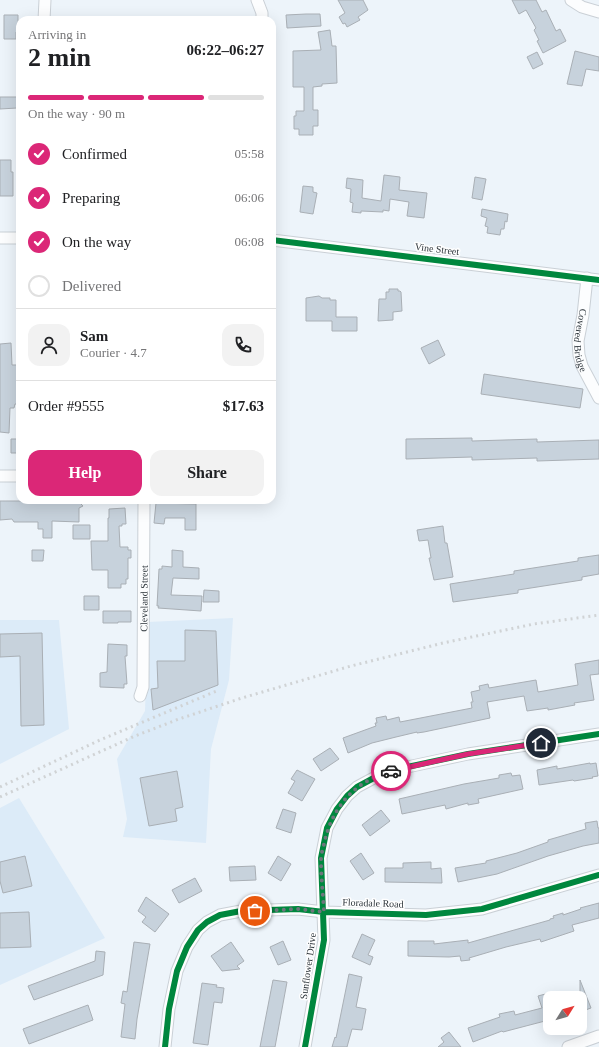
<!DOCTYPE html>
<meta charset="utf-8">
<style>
:root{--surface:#fff;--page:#f2f2f2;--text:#202124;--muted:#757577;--line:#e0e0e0;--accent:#db2777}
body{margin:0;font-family:Georgia,serif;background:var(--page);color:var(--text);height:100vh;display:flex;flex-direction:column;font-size:15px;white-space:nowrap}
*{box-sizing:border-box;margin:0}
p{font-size:13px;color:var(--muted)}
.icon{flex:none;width:22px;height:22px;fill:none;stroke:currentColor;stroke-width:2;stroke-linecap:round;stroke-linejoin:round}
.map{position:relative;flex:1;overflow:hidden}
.sheet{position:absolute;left:16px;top:16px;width:260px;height:488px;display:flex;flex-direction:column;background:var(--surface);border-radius:12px;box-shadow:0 4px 16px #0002}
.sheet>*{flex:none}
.needle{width:26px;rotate:53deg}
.tools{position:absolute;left:543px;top:991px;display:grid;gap:8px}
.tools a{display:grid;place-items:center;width:44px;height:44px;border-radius:8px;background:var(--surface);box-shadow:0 4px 16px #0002;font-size:20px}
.pin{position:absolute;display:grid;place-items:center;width:34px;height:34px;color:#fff;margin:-17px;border:2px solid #fff;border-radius:50%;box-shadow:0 1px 4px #0007}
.courier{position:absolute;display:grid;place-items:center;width:40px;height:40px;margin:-20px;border:3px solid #db2777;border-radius:50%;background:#fff;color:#222;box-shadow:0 1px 5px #0007}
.headline em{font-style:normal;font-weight:800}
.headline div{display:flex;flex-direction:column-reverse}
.headline{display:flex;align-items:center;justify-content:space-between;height:68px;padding:0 12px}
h1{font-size:26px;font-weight:800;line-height:30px}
.bar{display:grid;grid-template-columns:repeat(4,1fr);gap:6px 4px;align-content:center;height:48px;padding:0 12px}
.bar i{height:5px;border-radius:3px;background:var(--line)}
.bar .current{background:var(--accent)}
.bar p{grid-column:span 4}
.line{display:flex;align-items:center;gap:10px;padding:0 12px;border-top:1px solid var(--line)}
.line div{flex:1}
.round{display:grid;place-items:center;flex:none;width:42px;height:42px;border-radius:12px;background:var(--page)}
ol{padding:0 12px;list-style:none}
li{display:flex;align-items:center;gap:12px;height:44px}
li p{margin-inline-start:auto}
li .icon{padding:4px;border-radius:50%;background:var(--accent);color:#fff;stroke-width:4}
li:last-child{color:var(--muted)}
li i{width:22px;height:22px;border:2px solid var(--line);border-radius:50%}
.action{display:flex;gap:8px;margin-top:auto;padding:8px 12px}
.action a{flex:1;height:46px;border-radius:12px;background:var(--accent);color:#fff;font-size:16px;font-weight:800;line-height:46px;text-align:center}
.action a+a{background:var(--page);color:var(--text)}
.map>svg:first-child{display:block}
.built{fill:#dcebf8}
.building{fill:#c7d2dc;stroke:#a9afb5}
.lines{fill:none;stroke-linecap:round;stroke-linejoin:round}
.minor-casing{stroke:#cad0d6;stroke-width:13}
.minor{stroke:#fcfdfe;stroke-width:11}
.rail{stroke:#d0d3d5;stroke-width:3;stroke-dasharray:2 4;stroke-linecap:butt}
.cycleway-casing{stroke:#fff;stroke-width:8}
.cycleway{stroke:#00873e;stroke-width:6}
.done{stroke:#6e767c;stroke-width:4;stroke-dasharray:0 7.2}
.route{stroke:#db2777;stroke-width:5}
.labels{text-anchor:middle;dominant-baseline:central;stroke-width:3;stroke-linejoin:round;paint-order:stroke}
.street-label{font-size:10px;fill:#2a3238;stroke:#fff}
</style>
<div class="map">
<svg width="599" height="1047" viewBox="0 0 599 1047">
<rect width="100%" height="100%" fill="#edf4fa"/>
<!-- built -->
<path class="built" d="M233,618l-4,62 -18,69 -5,94 -83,-6 4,-18 -10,-60 28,-48 3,-89z
M0,620h59l10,109 -69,35z
M19,798l86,140 -105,47v-177z"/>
<!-- building -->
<path class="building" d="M338,0h25l5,10 -10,7 2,3 -13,7 -2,-4 -2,1 -4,-7 6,-4z
M512,0h24l6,12 4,-2 10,21 4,-2 6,12 -23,12 -6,-12 2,-1 -5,-10 2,-2 -10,-18 -7,4z
M306,14h14l1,12 -34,2 -1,-13z
M4,15h14v17h-2v7h-12z
M330,30l2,16h4l1,37 -15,1v2l-9,1v23h5v16h-5v9h-14v-6h-5v-13h2v-5h8v-24h-11v-36l28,-1 -3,-18z
M575,51l24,6v14l-13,-2 -4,17 -15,-2z
M537,52l6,12 -10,5 -6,-12z
M0,97h17v11l-17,1z
M0,160h11v12h2v24h-13z
M384,175l16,2 -1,13 28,3 -3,25 -17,-2 2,-14 -19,-3 -1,12 -6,-1v2l-22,-1v2l-9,-1 1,-9 -3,-1 1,-13 -5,-1 1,-10 16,2 -1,18 19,3z
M475,177l11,2 -4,21 -10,-2z
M303,186l10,1v5l4,1 -4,21 -13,-2z
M482,209l26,5 -1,8 -2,-1 -1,8h-3l-1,6 -13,-2 1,-6 -3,-1 2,-8 -6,-2z
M389,289h9v2h2l1,1 1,19 -9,1v8l-15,1 1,-22h7v-7h3z
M319,296l3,2h8v2h6v17h21v14h-25v-10h-26v-23z
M438,340l7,15 -16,9 -8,-16z
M11,343l1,22h7l1,20 -2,19h-3l-1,4h-4l-1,25 -9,-1v-88z
M484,374l99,15 -3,19 -99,-14z
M472,438v3l65,-2v3l62,-2v19l-62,2v-3l-65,2v-3l-66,2v-20z
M11,439h9v14h-9z
M24,500l54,1 5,5 -4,2v14l-27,-1v17h-9v-9h-5v-7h-24l-2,-3 -12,1v-19h23z
M156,503l40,1v26h-11v-12h-20l-1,6 -10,-1z
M125,508l1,16h-4v2h-3l1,21h8v3h3v8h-3v21h-2v5h-5v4h-13v-18h-16l-1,-29h17v-23h1v-9z
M73,525h17v14h-17z
M443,526l2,17h2l6,34 -19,3 -5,-22h2l-3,-18 -9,1 -2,-11z
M32,550h12l-1,11h-11z
M172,550l11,1v16l16,1v11l-26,-1 -2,17 31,1 -1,15 -43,-3 1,-2h-2l2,-37h3v-3l10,1z
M599,555v19l-17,3v3l-64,10v3l-65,9 -3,-18 64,-10v-3l64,-10v-3z
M204,590l15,1v11h-16z
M84,596h15v14h-15z
M103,611h28v11h-13v1h-15z
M185,630l31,1 2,54 -65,25 -2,-21 7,-1 -1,-27h28z
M42,633l2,92 -23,1 -1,-70 -20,1v-23z
M108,644l19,1v11h-2l2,28h-3v4l-24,-1v-14l7,-1z
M599,660v14l-9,1 4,25 -20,3 1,2 -27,5v-2l-21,3 -3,-15 -37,6 3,16 -66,14 -7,1v-1l-21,5 -24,6 -24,10 -5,-15 33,-12 -1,-3h2l-1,-5 10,-2 1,4 12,-3 1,5 72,-14 -1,-6h2l-2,-10 9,-2 -1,-4 9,-2 1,4 47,-8 2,12 40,-7 -3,-21z
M330,748l9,11 -18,12 -8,-12z
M590,763v1l6,-1 2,13 -6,1 1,1 -19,3 -1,-1 -34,5 -2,-15 20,-4v3z
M297,770l18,9 -13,22 -14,-8 7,-12 -4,-2z
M177,771l6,36 -8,2 2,12 -28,5 -9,-48z
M511,773l1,3 8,-1 3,14 -45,10 1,4 -11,2v-2l-22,6 -1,-4 -43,9 -3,-15 65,-15 35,-6v-3z
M283,809l13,4 -5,20 -15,-5z
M381,810l9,11 -20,15 -8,-11z
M597,821l1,7h1v15l-16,3 -35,10 -51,18 -39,8 -3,-14 31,-5v-2l31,-8 31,-11v-2l38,-11 -1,-6z
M361,853l13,20 -11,7 -13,-19z
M25,856l7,30 -29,7 -3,-12v-19z
M278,856l13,8 -10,17 -13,-8z
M431,862v7l10,-1 1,15 -57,-1v-14h18v-5z
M255,866l1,14 -26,1 -1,-14z
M195,878l7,13 -23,12 -7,-13z
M146,897l23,17 -14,18 -13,-10 4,-5 -8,-6z
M599,903v15l-27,7 2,6 -33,11 -1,-3 -34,8 -37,11 1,2 -9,1 -1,-5 -11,1 -41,-1v-15h26v3l34,-4v3l82,-23v-1l4,-1 -1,-2 10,-3v2l18,-6 -1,-1z
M29,912l2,35 -31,1v-35z
M362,934l13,6 -7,15 5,2 -3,8 -18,-8z
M283,941l8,19 -13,5 -8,-18z
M134,942l16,2 -13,75 -2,20 -14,-2 4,-33 -4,-1 2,-12 4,1z
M231,942l13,19 -7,5 3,3 -18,2 -11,-15z
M96,951l9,1 -2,23 -69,25 -6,-14 67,-25z
M349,974l13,3 -6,30 10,2 -4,21 -10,-1 -5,18h-15l3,-10 1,1z
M273,980l14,2 -12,65h-15z
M580,980l11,28 -11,4z
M202,983l15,2 -1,2 8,1 -2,15 -8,-1 -6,43 -15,-2z
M549,993l1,5v30h-3l-2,-7 -42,11 -1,-1 -29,11 -5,-14 32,-11 -1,-3 15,-3 1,4 27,-7 -4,-12z
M88,1005l5,15 -64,24 -6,-15z
M449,1032l12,15h-23l6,-5 -3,-4z"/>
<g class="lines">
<!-- minor casing -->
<g class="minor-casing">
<g id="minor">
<path d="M257,0l5,13v7"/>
<path d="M571,0l11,7 17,5"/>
<path d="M44,20l1,-20"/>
<path d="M0,238h20"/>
<path d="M272,240l327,40"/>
<path id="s1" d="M587,278l-4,37 -5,26 1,14 3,11 17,32"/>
<path d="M0,476h20"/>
<path id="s2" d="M140,696l3,-9 1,-187"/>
<path d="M165,1047l4,-38 8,-38 10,-24 11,-17 9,-8 13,-7 21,-4 57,-2 26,3 102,3 56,-6 117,-34"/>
<path d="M305,1047l19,-107 -3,-82 6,-30 10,-19 10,-13 10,-9 26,-14 29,-7 56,-12 131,-20"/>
<path d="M568,1047l31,-11"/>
</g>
</g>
<!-- minor -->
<use href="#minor" class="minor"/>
<!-- rail -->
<path class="rail" d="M0,787l100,-47 119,-50
M0,797l135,-61 44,-17 63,-21 109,-32 92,-23 91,-19 65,-9"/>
<!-- cycleway casing -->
<g class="cycleway-casing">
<path id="cycleway" d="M272,240l327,40
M165,1047l4,-38 8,-38 10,-24 11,-17 9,-8 13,-7 21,-4 57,-2 26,3 102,3 56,-6 117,-34
M305,1047l19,-107 -3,-82 6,-30 10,-19 10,-13 10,-9 26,-14 29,-7 56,-12 131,-20"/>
</g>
<!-- cycleway -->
<use href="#cycleway" class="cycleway"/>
</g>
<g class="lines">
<!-- done -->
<path class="done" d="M255,911l43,-2 26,3c-1,-18 -3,-35 -3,-53 0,-5 2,-10 3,-15 8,-37 31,-63 67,-73"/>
<!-- route -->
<path class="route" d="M391,771l77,-17 73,-11"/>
</g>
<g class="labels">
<!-- street labels -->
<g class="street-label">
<text transform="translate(437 249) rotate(7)">Vine Street</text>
<text stroke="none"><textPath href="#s1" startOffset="63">Covered Bridge</textPath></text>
<text stroke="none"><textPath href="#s2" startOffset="98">Cleveland Street</textPath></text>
<text transform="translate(373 903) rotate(2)">Floradale Road</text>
<text transform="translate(308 966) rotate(-82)">Sunflower Drive</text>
</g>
</g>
</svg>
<div class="tools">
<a><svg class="needle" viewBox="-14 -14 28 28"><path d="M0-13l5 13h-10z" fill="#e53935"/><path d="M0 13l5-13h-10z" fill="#757577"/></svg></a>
</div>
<div class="pin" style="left:255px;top:911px;background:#ea580c"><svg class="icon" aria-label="bag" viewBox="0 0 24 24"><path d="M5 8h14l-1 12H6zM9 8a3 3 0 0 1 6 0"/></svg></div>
<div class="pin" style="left:541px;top:743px;background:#1f2937"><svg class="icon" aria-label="home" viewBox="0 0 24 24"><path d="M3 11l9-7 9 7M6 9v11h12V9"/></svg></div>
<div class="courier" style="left:391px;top:771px"><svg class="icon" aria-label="car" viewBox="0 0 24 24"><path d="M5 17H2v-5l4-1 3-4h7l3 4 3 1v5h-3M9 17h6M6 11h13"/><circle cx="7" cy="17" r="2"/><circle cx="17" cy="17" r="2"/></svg></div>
<section class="sheet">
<div class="headline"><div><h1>2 min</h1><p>Arriving in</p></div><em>06:22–06:27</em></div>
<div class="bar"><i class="current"></i><i class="current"></i><i class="current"></i><i></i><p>On the way · 90 m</p></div>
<ol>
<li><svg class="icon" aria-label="check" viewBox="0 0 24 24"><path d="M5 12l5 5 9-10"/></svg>Confirmed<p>05:58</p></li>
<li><svg class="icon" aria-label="check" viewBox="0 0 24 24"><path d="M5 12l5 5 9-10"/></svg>Preparing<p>06:06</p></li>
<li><svg class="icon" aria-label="check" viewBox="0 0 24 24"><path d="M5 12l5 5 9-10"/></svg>On the way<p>06:08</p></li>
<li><i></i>Delivered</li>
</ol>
<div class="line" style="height:72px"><a class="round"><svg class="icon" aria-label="person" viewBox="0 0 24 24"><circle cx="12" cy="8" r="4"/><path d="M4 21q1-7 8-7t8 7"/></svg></a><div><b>Sam</b><p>Courier · 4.7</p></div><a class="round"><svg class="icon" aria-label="phone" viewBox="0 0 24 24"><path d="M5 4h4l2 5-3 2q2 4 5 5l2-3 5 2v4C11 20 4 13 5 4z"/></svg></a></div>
<div class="line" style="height:52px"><div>Order #9555</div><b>$17.63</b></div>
<div class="action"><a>Help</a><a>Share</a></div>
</section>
</div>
